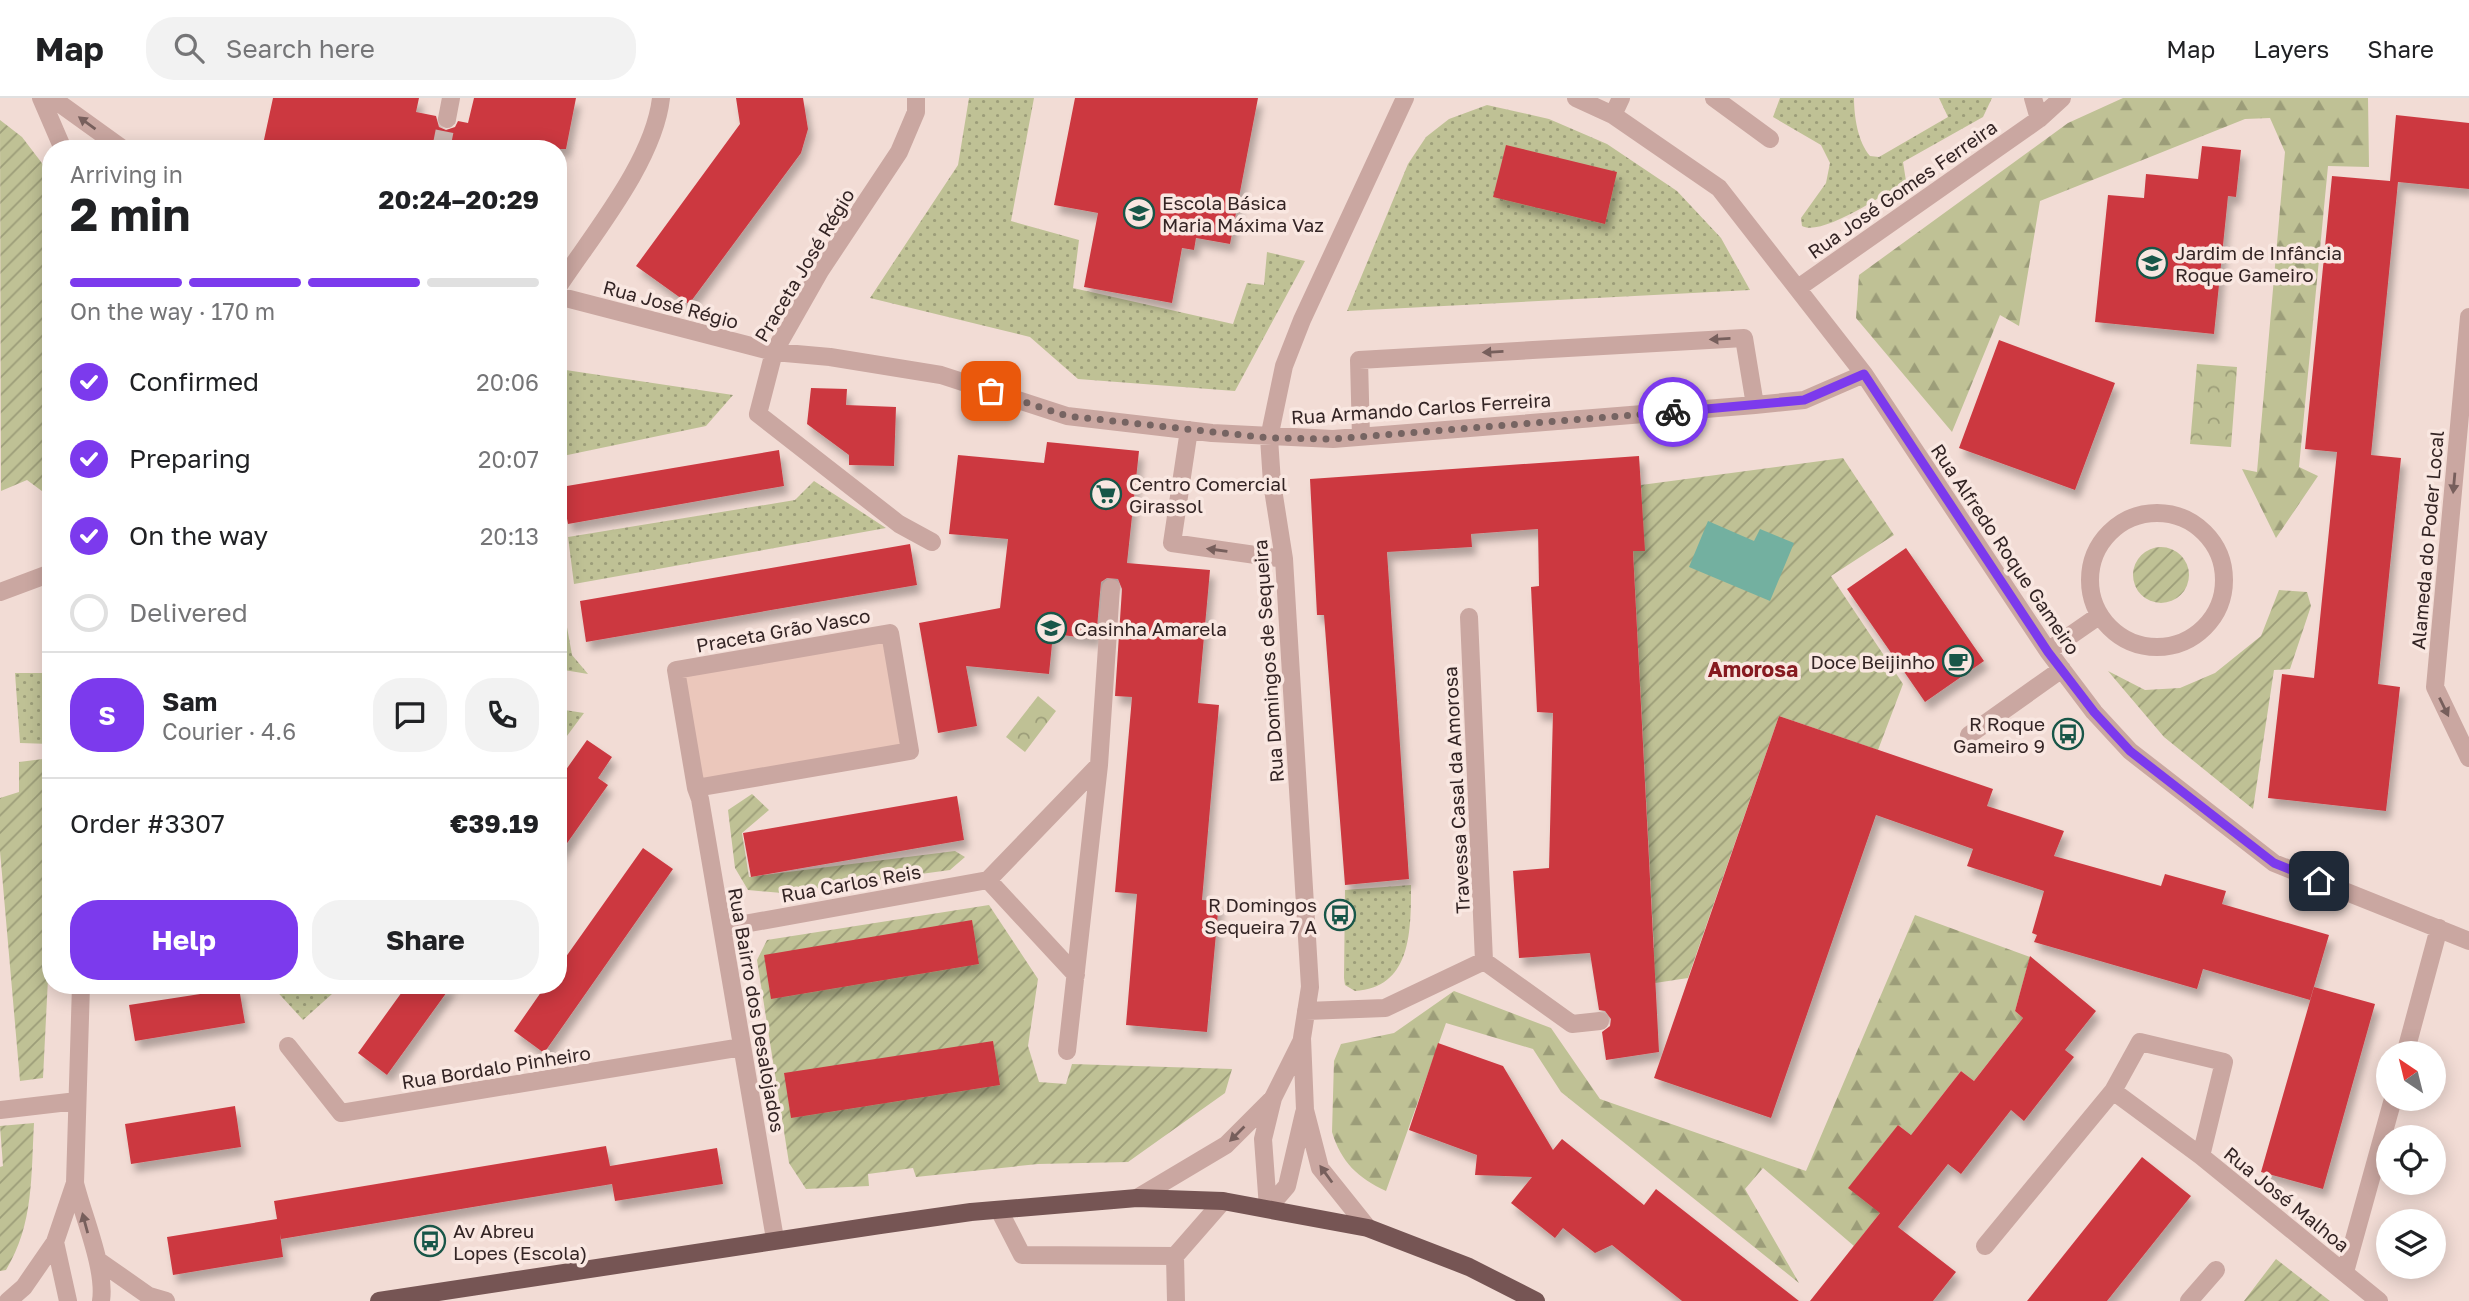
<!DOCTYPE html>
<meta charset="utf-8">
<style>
:root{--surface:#fff;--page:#f2f2f2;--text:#202124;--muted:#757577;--line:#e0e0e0;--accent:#7c3aed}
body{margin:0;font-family:"Golos Text",sans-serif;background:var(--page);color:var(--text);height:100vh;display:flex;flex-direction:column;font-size:26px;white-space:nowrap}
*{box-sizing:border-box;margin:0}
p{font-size:23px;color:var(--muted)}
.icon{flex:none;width:38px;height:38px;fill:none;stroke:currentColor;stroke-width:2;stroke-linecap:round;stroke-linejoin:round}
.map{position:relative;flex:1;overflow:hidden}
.sheet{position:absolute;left:42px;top:42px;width:525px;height:854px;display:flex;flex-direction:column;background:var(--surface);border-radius:28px;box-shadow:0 4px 18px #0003}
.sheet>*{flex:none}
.needle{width:46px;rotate:325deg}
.buttons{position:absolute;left:2376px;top:943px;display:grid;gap:14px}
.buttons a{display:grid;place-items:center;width:70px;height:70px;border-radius:50%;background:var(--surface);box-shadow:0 4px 18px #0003;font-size:35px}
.pin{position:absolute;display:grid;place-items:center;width:60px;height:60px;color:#fff;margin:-30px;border-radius:14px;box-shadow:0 4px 10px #0006}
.courier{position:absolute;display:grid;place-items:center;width:70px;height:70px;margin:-35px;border:5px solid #7c3aed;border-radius:50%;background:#fff;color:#222;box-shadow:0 2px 9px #0007}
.overview em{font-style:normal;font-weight:700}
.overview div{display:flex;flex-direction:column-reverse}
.overview{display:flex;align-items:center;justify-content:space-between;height:119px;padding:0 28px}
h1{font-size:46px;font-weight:700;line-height:52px}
.bar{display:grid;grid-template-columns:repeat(4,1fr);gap:10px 7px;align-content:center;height:84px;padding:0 28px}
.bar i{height:9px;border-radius:5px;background:var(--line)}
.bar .on{background:var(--accent)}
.bar p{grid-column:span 4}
.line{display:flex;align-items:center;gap:18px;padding:0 28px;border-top:2px solid var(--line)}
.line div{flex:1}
.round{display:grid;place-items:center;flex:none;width:74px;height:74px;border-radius:28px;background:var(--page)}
ol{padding:0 28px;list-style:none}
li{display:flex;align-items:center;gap:21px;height:77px}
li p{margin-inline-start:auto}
li .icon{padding:7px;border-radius:50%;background:var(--accent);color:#fff;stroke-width:4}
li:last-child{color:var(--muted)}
li i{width:38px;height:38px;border:4px solid var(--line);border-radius:50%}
.primary-button{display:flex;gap:14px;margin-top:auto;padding:14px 28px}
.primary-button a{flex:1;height:80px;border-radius:28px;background:var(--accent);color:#fff;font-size:28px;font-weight:700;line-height:80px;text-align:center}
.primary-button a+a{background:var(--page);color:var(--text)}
header{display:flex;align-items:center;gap:42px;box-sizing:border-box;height:98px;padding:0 35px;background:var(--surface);border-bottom:2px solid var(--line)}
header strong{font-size:33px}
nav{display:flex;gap:38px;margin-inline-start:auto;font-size:24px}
.search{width:490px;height:63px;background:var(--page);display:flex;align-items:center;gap:18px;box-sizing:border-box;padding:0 24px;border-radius:28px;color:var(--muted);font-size:26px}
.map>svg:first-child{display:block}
.grass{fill:url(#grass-dots)}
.forest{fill:url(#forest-firs)}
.park{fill:url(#park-crowns)}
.garden{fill:url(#garden-furrows)}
.plaza{fill:#ebc7bb}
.water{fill:#73b0a0}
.building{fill:#cc3941;filter:url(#shadow)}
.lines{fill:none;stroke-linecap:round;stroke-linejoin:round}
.minor-tunnel{stroke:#ccb7b2;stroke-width:18;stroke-dasharray:18 9;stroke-linecap:butt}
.minor{stroke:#caa7a1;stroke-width:18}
.major{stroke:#765554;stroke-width:18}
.oneway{fill:#775f5c}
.done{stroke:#766462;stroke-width:7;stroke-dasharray:0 12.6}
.route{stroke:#7c3aed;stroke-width:9}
.labels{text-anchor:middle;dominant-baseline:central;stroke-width:7;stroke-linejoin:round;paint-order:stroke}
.street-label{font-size:19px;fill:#332424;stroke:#f9e7e1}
.poi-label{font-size:19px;fill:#332424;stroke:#f9e7e1;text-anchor:start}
.neighbourhood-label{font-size:21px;font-weight:bold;fill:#861a20;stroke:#f9e7e1}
</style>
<header>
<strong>Map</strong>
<div class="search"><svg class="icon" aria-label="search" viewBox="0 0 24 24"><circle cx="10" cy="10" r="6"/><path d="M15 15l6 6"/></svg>Search here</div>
<nav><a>Map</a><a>Layers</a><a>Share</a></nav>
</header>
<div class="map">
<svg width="2469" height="1203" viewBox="0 0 2469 1203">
<defs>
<pattern id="grass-dots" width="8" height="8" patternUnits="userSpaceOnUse" patternTransform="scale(1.75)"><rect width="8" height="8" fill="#bfc195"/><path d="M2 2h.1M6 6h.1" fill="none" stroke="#9c9d79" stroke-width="1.8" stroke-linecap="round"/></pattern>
<pattern id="forest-firs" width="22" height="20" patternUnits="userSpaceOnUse" patternTransform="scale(1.75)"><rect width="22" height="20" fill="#bfc195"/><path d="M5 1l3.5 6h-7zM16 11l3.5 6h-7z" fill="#9c9d79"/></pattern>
<pattern id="park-crowns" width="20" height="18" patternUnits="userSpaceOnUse" patternTransform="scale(1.75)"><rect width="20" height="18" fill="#bfc195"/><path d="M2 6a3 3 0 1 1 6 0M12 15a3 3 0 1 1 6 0" fill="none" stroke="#9c9d79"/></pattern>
<pattern id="garden-furrows" width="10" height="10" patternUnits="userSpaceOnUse" patternTransform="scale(1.75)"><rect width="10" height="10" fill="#bfc195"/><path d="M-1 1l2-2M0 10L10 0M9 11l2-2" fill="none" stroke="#9c9d79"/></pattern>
<filter id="shadow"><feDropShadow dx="4.5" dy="8" stdDeviation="3.5" flood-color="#0004"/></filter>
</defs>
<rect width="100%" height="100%" fill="#f2dcd5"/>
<!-- grass -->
<path class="grass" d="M969,0h65l-23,123 68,19 -6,48 160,36 14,-41 17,2 3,-33 38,9 -70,130 -157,-12 -48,-42 -160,-39 88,-133z
M1780,0h74c0,19 4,44 16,58l9,1 69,-40 -9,-19h53l-9,19 -80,45 3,19c-20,12 -84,56 -104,45l-1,-8 25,-35 4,-20 -9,-18 -48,-28z
M1487,7l62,14 58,25 70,47 44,47 29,52 -403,21 61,-147 18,-27 23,-18z
M559,271l174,26 -27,31 -148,31z
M814,383l72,47 -312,56 -6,-47 227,-37z
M558,479l14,78 16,19 -30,-5z
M15,575h32l4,3v68l-31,-1z
M558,611l26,4 -26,35z
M1411,787c0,45 1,103 -56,106l-10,-6 -1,-7 1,-88z
M271,887l33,3 38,-3 -39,35z"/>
<!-- forest -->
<path class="forest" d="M2123,0h245l1,69 -41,-1 -29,301 19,9 -42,62 -34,-69 15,3 28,-320 -15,-34 -25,1 -205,82 -21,125 -19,-11 -48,117 -96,-114 3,-43 209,-152z
M1915,817l115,42 -15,54 8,7 -49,63 -13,-10 -50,64 -13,-10 -18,88 -26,33 -91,-78 -18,21 54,94 -238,-191 -28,-43 -87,-26 -60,168c-28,-13 -45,-29 -54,-59l2,-71 7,-17 53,-11 60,-42 97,37 49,71 206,72z"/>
<!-- park -->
<path class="park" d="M2197,266l40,3 -6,80 -41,-3z
M1038,598l18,15 -31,41 -19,-15z"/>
<!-- garden -->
<path class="garden" d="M0,22l22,17 29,38 -1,322 -23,-17 -26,11z
M1843,360l51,77 -63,41 72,108 -25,66 -99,-34 -91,262 -92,14 -3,-40 61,-4 -21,-397h11l-3,-66z
M2133 477a28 28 0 1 1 56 0a28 28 0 1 1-56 0Z
M2279,492l28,2 4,14 -21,63 -16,1 -21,139 -89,-72 -56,-66 37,19 35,-2 35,-15 46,-37z
M51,660v161l-8,159 -23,3 -20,-230v-53l19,-6v-30z
M752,696l17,16 -27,23 7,44 206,-26 10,6 -15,13 -168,23 -34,-3 -13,-22 -7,-58z
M989,807l49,74 -10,67 11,36 27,2 6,-20 160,5 -7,24 -97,69 -90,2 -122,13 -3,-9 -45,6 1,12 -63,3 -17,-26 -32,-203 10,-20z
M34,1025c-3,52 0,101 -28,147l-6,1v-104l3,-1 -3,-40z
M2276,1161l54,42h-86z"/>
<!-- plaza -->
<path class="plaza" d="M890,535l20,118 -214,37 -20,-118z"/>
<!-- water -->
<path class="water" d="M1708,423l46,20 6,-12 34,14 -24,58 -81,-34z"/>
<!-- building -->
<path class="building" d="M273,0h146l-3,14 20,4 3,11 7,3 9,-3 3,-6 10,2 6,-25h102l-10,51h-304z
M736,0h67l5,31 -7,24 -112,151 -53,-38 104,-142z
M1075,0h183l-28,146 -34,-6 -2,12 -12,-2 -10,55 -88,-16 14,-74 -44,-8z
M2396,17l73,8v66l-71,-7 -27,273 30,3 -23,226 22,3 -14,124 -118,-13 14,-124 32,4 23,-226 -32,-3 27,-273 58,5z
M1506,47l111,27 -12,52 -112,-27z
M2202,48l39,4 -5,47 -8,-1 -14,138 -119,-12 13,-127 36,3 2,-24 52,5z
M1999,242l116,43 -40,107 -116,-42z
M811,290l36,1 -1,16 50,2 -2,59 -45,-1v-10l-42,-31z
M1047,344l92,9 -12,112 83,7 -12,133 21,2 -17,195 17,1 -12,131 -81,-7 11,-131 -22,-2 17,-195 -17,-1 7,-107 -4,-10 -11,-1 -6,4 -5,57 -43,-5 -4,40 -83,-8 11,60 -39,7 -19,-110 81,-15 8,-69 -59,-5 9,-79 86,8z
M779,352l5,36 -216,38 -7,-37z
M1639,358l6,95h-12l26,501 -53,8 -4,-28 8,-6 1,-7 -6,-8 -6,-1 -9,-57 -71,5 -6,-87 36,-3 4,-155 -16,-1 -6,-125 8,-1 -1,-57 -67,5 1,13 -85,5 22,327 -64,6 -21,-270h-7l-7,-136z
M910,446l7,41 -331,57 -6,-41z
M1906,450l78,113 -59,41 -78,-113z
M1779,618l214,73 -6,17 77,25 -10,25 107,30 4,-12 61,17 -4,13 107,31 -19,65 -107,-31 -6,20 -163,-47 3,-7 -5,-2 12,-42 -77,-25 6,-17 -97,-34 -105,303 -117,-40z
M587,642l25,17 -14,21 10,7 -50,71v-75z
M957,698l7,44 -213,37 -8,-44z
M643,750l30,21 -129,184 -30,-22 32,-46h12v-17z
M972,822l7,44 -208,35 -7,-44z
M2030,858l66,55 -31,39 9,7 -50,64 -13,-11 -50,64 -13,-10 -50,63 58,45 -23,29h-123l70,-88 -32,-25 50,-63 13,10 50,-64 13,10 49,-63 -8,-7z
M407,887h45l-65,90 -29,-22z
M2314,889l61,17 -52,185 -62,-17z
M239,890l6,35 -110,18 -6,-36z
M993,943l7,44 -209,33 -7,-45z
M1438,945l65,23 50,84 9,-11 82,66 12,-16 143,112h-117l-70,-56 -17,8 -32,-25 -8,10 -44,-35 21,-26 -57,-2 2,-20 -68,-25z
M235,1008l6,41 -110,17 -6,-40z
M606,1048l4,20 107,-18 6,36 -108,17 -3,-17 -331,55 -1,-5 3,23 -110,18 -6,-38 110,-18 -3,-18z
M2142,1059l49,39 -84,105h-80z"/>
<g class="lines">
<!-- minor-tunnel -->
<path class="minor-tunnel" d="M441,51l6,-30"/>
<!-- minor -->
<path class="minor" d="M41,0l22,51
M52,0l71,51
M916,0v14l-17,40 -79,119 -46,81 -16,62 141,110 33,18
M1576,0l37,17 106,73 145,186 184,277 46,61 36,39 144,112 195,78
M1714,0l56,41
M2033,0l6,21
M1613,17l8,-17
M447,21l4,-21
M558,189c35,-53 96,-126 103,-189
M1798,190l241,-169 23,-21
M558,198l216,56 56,5 111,18 126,41 145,17 121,6 422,-34 49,-5 60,-26
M2469,219l-34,370 34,71
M1189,332l-17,113 112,16
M1361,339l-2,-77 385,-22 11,67
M2090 482a67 67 0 1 1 134 0a67 67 0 1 1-134 0Z
M0,494l51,-19
M1469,519l15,344
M2048,553l52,-36
M1969,637l93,-66
M696,690l214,-37 -20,-118 -214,37 20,118 4,11 75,440
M988,782l88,95
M722,830l266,-48 111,-115
M1306,913l79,-3 99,-47 88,63 28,-3
M288,948l53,67 401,-66
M1067,953l32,-286 12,-177
M2405,956l34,-126
M2113,993l27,-49 84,20 -23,94
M0,1012l77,-9
M75,1085c8,33 31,86 26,118
M1137,1100l89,-53 47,-47 28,-56
M1268,1110l-5,-69 10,-41
M1268,1110l19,-22 17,-73
M1000,1114l22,43 153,1 48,-55
M1368,1130l-48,-60 -15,-58 -3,-72 8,-51 -26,-428 -12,-76 -3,-45 15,-72 18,-46 103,-222
M55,1144l13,59
M1985,1148l128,-155 88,65 178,145
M1175,1158l1,45
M99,1163l50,35 17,5
M2345,1174l48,-173
M8,1203l16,-14 31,-45 20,-59 6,-198
M2189,1203l27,-31"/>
<!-- major -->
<path class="major" d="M379,1203l501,-76 91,-13 166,-14 86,3 145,27 101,39 67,34"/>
</g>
<!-- one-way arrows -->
<defs><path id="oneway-solid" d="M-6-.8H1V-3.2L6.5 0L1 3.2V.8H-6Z" transform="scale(1.75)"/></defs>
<g class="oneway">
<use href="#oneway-solid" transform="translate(87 25) rotate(-144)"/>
<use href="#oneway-solid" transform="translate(1720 241) rotate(177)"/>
<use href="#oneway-solid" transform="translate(1493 254) rotate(177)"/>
<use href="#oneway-solid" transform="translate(2454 385) rotate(95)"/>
<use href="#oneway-solid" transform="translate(1217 452) rotate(-172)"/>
<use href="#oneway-solid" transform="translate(2444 609) rotate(64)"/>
<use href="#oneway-solid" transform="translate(1237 1036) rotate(135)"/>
<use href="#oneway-solid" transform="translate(1326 1076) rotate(-126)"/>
<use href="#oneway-solid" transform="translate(85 1125) rotate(-105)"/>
</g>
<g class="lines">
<!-- done -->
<path class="done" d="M991,293l76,25 202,22 64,1 340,-27"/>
<!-- route -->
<path class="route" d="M1673,314l131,-12 60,-26 184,278 46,60 36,39 144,112 45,18"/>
</g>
<!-- icons -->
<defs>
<g id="school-ring" transform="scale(1.575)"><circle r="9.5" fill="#f9e7e1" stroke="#185648" stroke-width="1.5"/><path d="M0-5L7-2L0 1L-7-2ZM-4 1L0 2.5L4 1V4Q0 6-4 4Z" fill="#185648"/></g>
<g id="supermarket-ring" transform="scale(1.575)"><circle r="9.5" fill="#f9e7e1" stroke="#185648" stroke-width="1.5"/><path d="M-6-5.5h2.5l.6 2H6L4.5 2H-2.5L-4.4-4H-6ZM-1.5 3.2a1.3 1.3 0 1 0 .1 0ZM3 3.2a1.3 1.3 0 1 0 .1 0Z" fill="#185648"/></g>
<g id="cafe-ring" transform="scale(1.575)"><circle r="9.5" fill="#f9e7e1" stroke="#185648" stroke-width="1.5"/><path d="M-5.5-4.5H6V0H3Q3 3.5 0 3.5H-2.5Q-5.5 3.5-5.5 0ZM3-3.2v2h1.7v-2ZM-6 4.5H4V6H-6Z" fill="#185648"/></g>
<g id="bus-ring" transform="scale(1.575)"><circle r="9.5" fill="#f9e7e1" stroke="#185648" stroke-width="1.5"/><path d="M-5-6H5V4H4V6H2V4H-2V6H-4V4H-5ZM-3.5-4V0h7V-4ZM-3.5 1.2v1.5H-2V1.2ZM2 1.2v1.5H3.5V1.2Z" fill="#185648"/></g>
</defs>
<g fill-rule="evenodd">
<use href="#school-ring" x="1139" y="115"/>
<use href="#school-ring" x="2152" y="165"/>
<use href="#supermarket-ring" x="1106" y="396"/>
<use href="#school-ring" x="1051" y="530"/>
<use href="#cafe-ring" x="1958" y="563"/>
<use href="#bus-ring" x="2068" y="636"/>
<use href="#bus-ring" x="1340" y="817"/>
<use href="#bus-ring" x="430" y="1143"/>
</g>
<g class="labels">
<!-- street labels -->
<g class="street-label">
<text transform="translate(1902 91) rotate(-35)">Rua José Gomes Ferreira</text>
<text transform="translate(804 167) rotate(-59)">Praceta José Régio</text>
<text transform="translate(671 206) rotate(15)">Rua José Régio</text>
<text transform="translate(1421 310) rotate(-4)">Rua Armando Carlos Ferreira</text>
<text transform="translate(2427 442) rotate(-85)">Alameda do Poder Local</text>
<text transform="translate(2006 451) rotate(56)">Rua Alfredo Roque Gameiro</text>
<text transform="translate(783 532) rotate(-10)">Praceta Grão Vasco</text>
<text transform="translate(1268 563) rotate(-94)">Rua Domingos de Sequeira</text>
<text transform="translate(1456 692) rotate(-93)">Travessa Casal da Amorosa</text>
<text transform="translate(851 785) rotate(-10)">Rua Carlos Reis</text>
<text transform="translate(757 912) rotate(80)">Rua Bairro dos Desalojados</text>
<text transform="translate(496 969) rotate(-9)">Rua Bordalo Pinheiro</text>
<text transform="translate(2287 1101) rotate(39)">Rua José Malhoa</text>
</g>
<!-- poi labels -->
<g class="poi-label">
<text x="1162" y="104">Escola Básica<tspan x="1162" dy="22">Maria Máxima Vaz</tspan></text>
<text x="2175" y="154">Jardim de Infância<tspan x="2175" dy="22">Roque Gameiro</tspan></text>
<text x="1129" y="385">Centro Comercial<tspan x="1129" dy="22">Girassol</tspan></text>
<text x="1074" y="530">Casinha Amarela</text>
<text x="1935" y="563" text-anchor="end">Doce Beijinho</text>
<text x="2045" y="625" text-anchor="end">R Roque<tspan x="2045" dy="22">Gameiro 9</tspan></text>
<text x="1317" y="806" text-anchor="end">R Domingos<tspan x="1317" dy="22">Sequeira 7 A</tspan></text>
<text x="453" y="1132">Av Abreu<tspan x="453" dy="22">Lopes (Escola)</tspan></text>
</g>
<!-- neighbourhood labels -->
<g class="neighbourhood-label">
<text x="1753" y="571">Amorosa</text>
</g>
</g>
</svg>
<div class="buttons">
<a><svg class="needle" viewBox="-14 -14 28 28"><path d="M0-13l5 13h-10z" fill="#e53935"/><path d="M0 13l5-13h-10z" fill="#757577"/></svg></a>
<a><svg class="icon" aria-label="locate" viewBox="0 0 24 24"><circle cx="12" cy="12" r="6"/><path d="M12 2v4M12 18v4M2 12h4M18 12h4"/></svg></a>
<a><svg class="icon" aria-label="layers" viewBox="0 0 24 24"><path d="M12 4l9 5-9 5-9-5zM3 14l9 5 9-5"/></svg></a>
</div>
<div class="pin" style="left:991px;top:293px;background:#ea580c"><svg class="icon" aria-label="bag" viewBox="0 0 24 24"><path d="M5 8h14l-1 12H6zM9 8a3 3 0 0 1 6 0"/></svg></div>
<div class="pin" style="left:2319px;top:783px;background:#1f2937"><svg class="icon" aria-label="home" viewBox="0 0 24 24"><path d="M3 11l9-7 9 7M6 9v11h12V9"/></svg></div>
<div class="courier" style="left:1673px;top:314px"><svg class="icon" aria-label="bike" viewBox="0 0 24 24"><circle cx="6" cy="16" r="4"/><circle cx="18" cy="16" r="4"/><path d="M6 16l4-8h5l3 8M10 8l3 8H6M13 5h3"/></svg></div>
<section class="sheet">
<div class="overview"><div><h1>2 min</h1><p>Arriving in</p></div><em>20:24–20:29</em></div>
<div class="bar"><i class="on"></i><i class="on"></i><i class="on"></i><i></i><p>On the way · 170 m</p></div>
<ol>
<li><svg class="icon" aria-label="check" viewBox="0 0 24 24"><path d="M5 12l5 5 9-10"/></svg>Confirmed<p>20:06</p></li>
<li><svg class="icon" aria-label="check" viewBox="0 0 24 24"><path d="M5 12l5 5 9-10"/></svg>Preparing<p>20:07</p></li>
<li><svg class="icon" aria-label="check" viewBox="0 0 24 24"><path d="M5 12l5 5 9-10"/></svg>On the way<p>20:13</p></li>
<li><i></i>Delivered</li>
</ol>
<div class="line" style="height:126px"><b class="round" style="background:var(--accent);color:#fff">S</b><div><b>Sam</b><p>Courier · 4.6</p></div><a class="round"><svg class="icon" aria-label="chat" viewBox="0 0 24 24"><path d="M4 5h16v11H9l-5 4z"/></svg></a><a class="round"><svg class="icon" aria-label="phone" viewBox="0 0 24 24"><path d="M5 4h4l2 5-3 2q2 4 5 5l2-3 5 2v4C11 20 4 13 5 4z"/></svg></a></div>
<div class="line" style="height:91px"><div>Order #3307</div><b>€39.19</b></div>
<div class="primary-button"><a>Help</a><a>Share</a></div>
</section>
</div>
